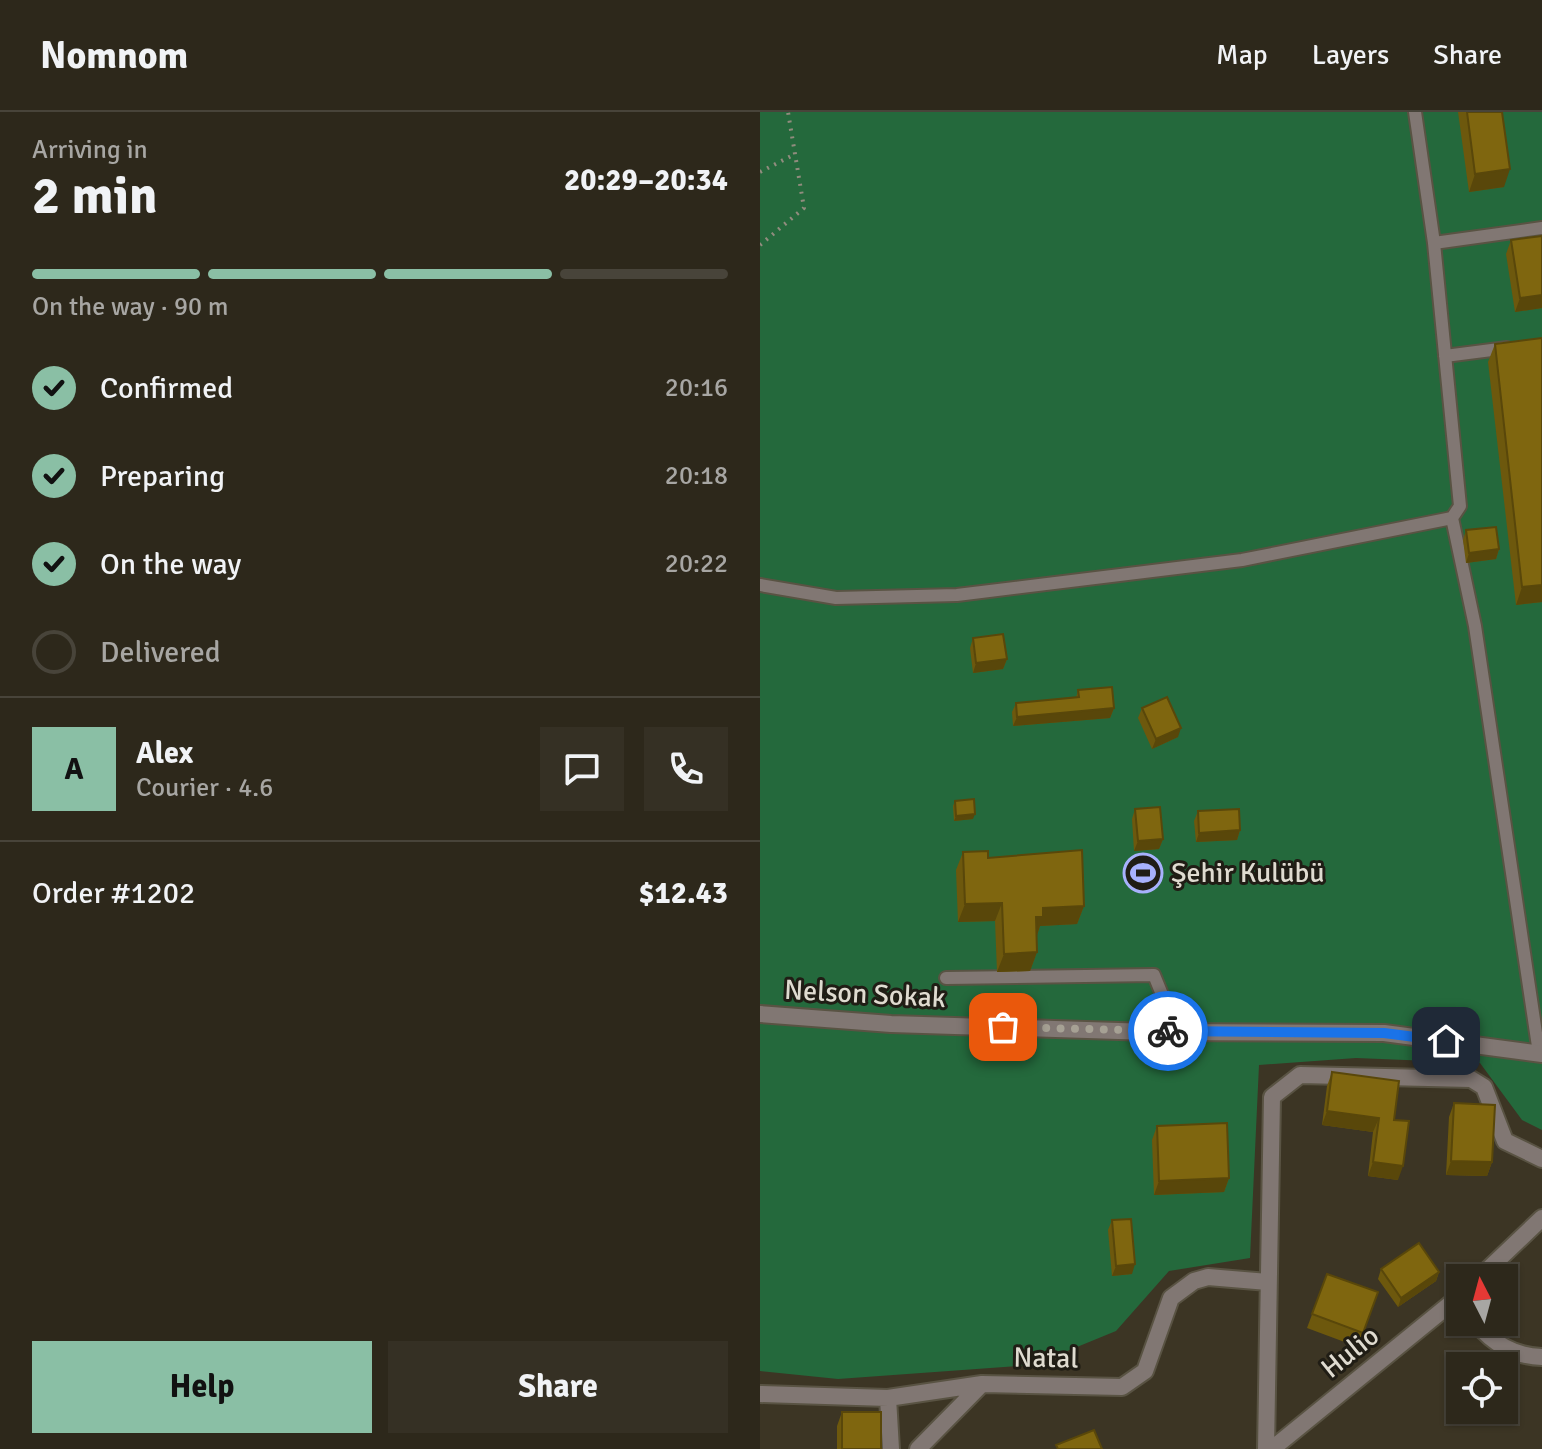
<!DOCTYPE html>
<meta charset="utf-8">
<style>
:root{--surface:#2d281b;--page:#353024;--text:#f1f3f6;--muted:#a7a6a3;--line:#48443a;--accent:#8abfa5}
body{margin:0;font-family:Signika,sans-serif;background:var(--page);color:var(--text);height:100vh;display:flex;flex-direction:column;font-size:30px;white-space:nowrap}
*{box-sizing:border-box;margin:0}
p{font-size:26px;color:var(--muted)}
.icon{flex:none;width:44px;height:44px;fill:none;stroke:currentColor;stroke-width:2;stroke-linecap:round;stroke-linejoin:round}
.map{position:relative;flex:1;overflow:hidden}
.details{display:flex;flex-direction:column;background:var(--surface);width:760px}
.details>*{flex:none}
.needle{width:52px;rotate:354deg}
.tools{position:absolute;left:686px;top:1152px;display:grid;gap:16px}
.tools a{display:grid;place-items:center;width:72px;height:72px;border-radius:0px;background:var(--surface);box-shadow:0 2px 6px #0004,0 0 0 2px var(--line);font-size:40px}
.pin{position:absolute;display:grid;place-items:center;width:68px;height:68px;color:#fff;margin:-34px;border-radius:16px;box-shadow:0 4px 12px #0006}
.courier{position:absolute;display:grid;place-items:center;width:80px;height:80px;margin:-40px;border:6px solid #1a73e8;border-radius:50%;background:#fff;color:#222;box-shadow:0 2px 10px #0007}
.head em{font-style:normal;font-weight:800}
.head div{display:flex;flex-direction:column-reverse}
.head{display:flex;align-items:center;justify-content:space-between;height:136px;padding:0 32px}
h1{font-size:52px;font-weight:800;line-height:60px}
.bar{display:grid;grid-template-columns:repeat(4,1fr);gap:12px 8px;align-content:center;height:96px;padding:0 32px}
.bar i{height:10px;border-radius:6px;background:var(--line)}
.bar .active{background:var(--accent)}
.bar p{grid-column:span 4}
.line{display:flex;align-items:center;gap:20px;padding:0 32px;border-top:2px solid var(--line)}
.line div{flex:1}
.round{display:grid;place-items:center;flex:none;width:84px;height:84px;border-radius:0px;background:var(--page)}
ol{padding:0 32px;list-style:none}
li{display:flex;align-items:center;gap:24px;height:88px}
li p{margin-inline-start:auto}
li .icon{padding:8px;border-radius:50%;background:var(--accent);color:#111;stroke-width:4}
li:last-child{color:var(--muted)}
li i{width:44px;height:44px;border:4px solid var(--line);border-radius:50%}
.action{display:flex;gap:16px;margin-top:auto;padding:16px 32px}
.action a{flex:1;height:92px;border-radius:0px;background:var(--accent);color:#111;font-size:32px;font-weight:800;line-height:92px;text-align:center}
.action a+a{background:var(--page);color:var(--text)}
header{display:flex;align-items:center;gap:48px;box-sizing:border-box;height:112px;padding:0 40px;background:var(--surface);border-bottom:2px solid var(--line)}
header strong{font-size:38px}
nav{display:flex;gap:44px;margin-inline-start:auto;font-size:28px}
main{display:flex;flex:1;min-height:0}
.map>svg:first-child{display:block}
.green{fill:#24693c}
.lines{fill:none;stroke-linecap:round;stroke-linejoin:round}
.lane-casing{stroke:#595343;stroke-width:16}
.street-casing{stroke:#595343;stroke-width:20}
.path{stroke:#918c7e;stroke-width:4;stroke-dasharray:2 6;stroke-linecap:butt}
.lane{stroke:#817773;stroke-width:12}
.street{stroke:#817773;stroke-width:16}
.wall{fill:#6d580d}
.shaded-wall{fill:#59470a}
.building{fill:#7f660f;stroke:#59470a;stroke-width:2}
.done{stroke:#a6a194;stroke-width:8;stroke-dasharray:0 14.4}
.route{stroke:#1a73e8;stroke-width:10}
.labels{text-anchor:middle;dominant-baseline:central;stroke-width:6;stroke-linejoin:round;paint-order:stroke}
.poi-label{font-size:28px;fill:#dfdbd0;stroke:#201d15;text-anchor:start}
.street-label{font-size:28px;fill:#dfdbd0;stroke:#201d15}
</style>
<header>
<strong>Nomnom</strong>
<nav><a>Map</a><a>Layers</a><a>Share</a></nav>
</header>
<main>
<section class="details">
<div class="head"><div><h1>2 min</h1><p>Arriving in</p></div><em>20:29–20:34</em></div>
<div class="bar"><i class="active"></i><i class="active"></i><i class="active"></i><i></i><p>On the way · 90 m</p></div>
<ol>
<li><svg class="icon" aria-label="check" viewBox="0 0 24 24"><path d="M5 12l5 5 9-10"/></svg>Confirmed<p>20:16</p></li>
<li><svg class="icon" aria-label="check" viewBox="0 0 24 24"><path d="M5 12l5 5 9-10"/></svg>Preparing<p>20:18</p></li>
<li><svg class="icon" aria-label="check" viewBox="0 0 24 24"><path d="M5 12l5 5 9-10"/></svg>On the way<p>20:22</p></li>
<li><i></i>Delivered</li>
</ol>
<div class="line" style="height:144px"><b class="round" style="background:var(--accent);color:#111">A</b><div><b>Alex</b><p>Courier · 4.6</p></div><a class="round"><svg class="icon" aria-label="chat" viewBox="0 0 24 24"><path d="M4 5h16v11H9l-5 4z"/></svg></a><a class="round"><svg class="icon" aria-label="phone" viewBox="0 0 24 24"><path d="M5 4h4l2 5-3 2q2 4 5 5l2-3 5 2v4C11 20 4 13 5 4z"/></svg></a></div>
<div class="line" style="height:104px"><div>Order #1202</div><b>$12.43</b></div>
<div class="action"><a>Help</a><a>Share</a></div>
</section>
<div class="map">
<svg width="782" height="1337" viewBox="0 0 782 1337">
<rect width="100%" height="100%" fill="#3c3524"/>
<!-- green -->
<path class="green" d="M0,0h782v1018l-20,-10 -42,-57 -124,-5 -97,7 -9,193 -81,13 -53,60 -83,34 -195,14 -78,-8z"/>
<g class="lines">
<!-- lane casing -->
<g class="lane-casing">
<path id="lane" d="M655,0l19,131 26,263 -8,12 23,108 64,427
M674,131l108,-15
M685,244l62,-8
M0,473l76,13 121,-3 285,-35 210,-42
M186,866l208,-3 23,56"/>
</g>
<!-- street casing -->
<g class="street-casing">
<path id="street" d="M0,902l131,10 259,8 234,1 158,21
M719,1166l63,-60
M715,1210c19,22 38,34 67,35
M0,1282l128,4 94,-14 140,3 23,-16 26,-73 23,-17 14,-4 60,5
M128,1286l3,51
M158,1337l64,-65
M506,1337l6,-352 28,-22 171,4 13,8 21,54 37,18
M512,1337l188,-153"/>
</g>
<!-- path -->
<path class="path" d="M0,60l35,-18
M0,133l44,-37 -16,-96"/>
<!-- lane -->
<use href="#lane" class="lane"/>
<!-- street -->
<use href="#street" class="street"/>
</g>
<!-- wall -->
<path class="wall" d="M698,0h44l2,75 -35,5z
M782,124v72l-27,4 -9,-58 5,-14z
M782,226v264l-26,3 -28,-243 7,-18z
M706,418l33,19 -3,10 -30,4 -3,-23z
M213,526l34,21 -4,10 -30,4 -3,-25z
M318,578l36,18 -4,10 -97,8 -1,-14 4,-9 60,-5z
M382,596l36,29 -26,12 -14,-31z
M195,689l18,18 -19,2 -1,-15z
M375,697l28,30 -4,10 -25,2 -2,-32z
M438,699l42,19 -3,10 -41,2 -2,-21z
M203,740l25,6 96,48 -7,18 -37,2 -3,9v17l-7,19 -33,1 -2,-51 -37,1 -2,-52z
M572,960l62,48 4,60 -30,-4 5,-44 -51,-7 5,-39z
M694,991l38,59 -5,14 -41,-1 3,-58z
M397,1014l72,52 -5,14 -70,3 -2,-55z
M352,1108l20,54 -20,2 -4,-46z
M621,1157l58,3 -3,9 -38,26 -20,-28z
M567,1162l51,18 -20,55 -51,-19z
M82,1300l39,37h-44v-23z"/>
<!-- shaded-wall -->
<path class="shaded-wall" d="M750,57l-6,18 -35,5 6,-18z
M782,183v13l-27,4 5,-14z
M739,437l-3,10 -30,4 3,-10z
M782,473v17l-26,3 6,-18z
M247,547l-4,10 -30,4 3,-10z
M354,596l-4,10 -97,8 4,-9z
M421,616l-3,9 -26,12 4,-10z
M215,702l-2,5 -19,2 2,-5z
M480,718l-3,10 -41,2 3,-9z
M403,727l-4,10 -25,2 4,-10z
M242,791l-7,18 -37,1 7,-18z
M324,794l-7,18 -37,2 -3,9 -1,-18 7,-9z
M277,840l-7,19 -33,1 7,-18z
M567,999l52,7 -6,14 -51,-7z
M691,1049l41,1 -5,14 -41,-1z
M613,1050l30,4 -5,14 -30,-4z
M469,1066l-5,14 -70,3 5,-14z
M375,1152l-3,10 -20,2 4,-10z
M679,1160l-3,9 -38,26 3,-9z"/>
<!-- building -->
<path class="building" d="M707,0h35l8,57 -35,5z
M782,124v59l-22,3 -9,-58z
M782,226v247l-20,2 -27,-243z
M736,415l3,22 -30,4 -3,-23z
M243,522l4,25 -31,4 -3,-25z
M352,575l2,21 -97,9 -1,-14 63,-6 -1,-7z
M407,585l14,31 -25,11 -14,-31z
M214,687l1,15 -19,2 -1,-15z
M400,695l3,32 -25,2 -3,-32z
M479,697l1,21 -41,3 -1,-22z
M322,738l2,56 -41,2v9h-7l1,35 -33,2 -2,-51 -37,1 -2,-52 25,-1v7z
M572,960l67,9 -5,39 15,1 -6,45 -30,-4 6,-44 -52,-7z
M694,991l41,2 -3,57 -41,-1z
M467,1011l2,55 -70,3 -2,-55z
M371,1107l4,45 -19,2 -4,-46z
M659,1131l20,29 -38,26 -20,-29z
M567,1162l51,18 -15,41 -51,-19z
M82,1300h39v37h-39z
M334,1318l8,19h-44l-2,-4z"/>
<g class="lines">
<!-- done -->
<path class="done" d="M243,915l165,4"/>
<!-- route -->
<path class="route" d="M408,919l216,2 62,8"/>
</g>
<!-- icons -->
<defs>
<g id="stadium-ring" transform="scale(2)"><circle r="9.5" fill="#201d15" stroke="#a7b1fc" stroke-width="1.5"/><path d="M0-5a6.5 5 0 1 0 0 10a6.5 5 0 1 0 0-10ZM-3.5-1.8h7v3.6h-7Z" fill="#a7b1fc"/></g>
</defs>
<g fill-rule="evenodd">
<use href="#stadium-ring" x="383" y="761"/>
</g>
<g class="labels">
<!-- poi labels -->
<g class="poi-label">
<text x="411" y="761">Şehir Kulübü</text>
</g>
<!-- street labels -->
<g class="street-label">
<text transform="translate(105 882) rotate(3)">Nelson Sokak</text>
<text transform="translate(590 1240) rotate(-39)">Hulio</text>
<text transform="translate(286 1246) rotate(1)">Natal</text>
</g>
</g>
</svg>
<div class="tools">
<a><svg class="needle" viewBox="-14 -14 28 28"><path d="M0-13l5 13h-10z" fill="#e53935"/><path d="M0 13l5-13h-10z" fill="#a7a6a3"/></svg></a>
<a><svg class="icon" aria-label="locate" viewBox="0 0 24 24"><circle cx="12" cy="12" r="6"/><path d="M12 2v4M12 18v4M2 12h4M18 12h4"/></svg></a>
</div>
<div class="pin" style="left:243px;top:915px;background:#ea580c"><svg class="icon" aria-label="bag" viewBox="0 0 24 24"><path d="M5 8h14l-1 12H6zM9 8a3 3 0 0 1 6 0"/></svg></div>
<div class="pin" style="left:686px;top:929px;background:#1f2937"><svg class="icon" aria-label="home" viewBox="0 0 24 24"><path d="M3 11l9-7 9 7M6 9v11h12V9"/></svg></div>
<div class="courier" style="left:408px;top:919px"><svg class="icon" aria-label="bike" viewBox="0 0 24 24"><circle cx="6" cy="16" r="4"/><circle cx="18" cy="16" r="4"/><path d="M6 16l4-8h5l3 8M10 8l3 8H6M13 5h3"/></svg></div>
</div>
</main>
